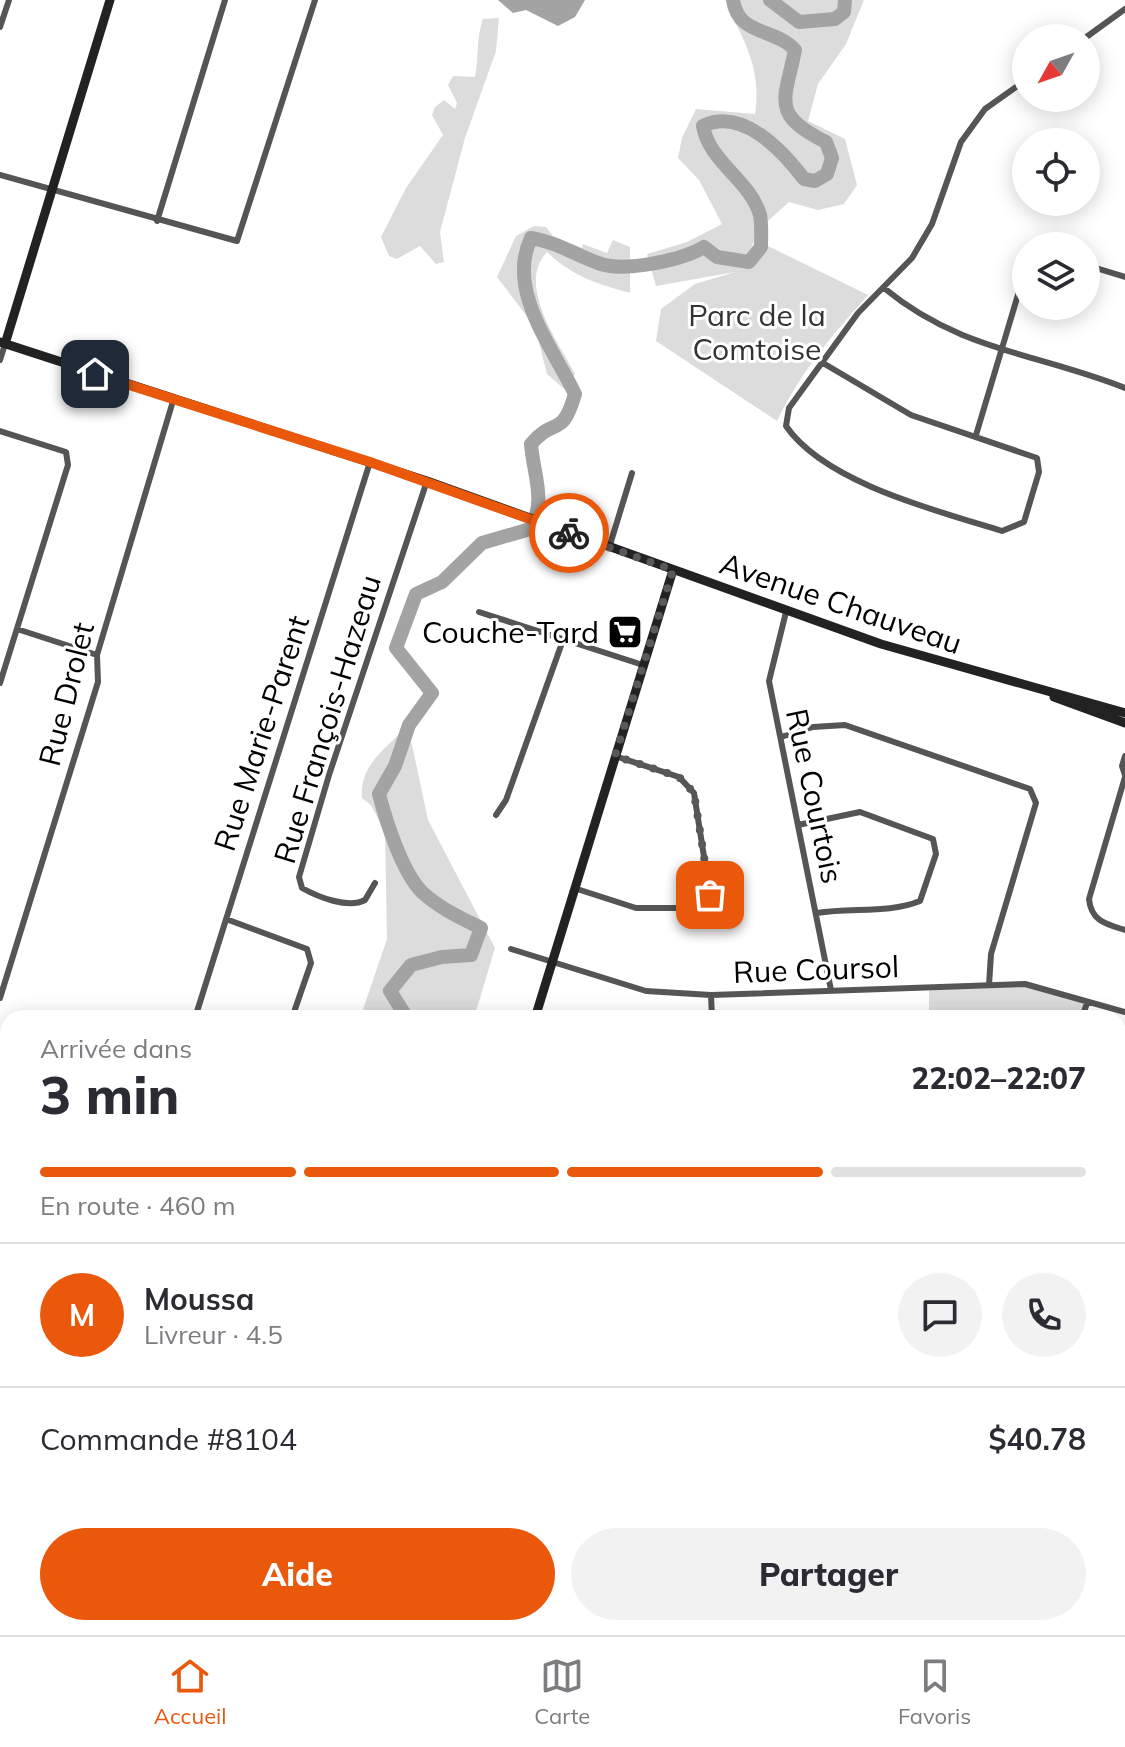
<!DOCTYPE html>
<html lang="fr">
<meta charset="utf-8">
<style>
:root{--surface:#fff;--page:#f2f2f3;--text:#2b2b33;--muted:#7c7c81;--line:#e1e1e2;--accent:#ea580c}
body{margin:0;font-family:Mulish,sans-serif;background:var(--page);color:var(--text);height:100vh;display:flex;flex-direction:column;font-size:30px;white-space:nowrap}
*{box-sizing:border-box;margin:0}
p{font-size:26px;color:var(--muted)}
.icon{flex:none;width:44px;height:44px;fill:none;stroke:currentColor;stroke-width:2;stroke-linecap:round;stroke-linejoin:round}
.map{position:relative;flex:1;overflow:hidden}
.panel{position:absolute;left:0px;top:1010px;width:1126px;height:626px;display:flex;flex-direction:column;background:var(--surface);border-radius:24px 24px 0 0;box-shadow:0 4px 20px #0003}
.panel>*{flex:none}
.needle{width:52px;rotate:230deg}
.controls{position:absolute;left:1012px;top:24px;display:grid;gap:16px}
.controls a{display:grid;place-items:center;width:88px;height:88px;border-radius:50%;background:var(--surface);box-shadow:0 4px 20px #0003;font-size:40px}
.pin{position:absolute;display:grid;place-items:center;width:68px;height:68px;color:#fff;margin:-34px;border-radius:16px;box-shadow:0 4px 12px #0006}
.courier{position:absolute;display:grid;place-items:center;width:80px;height:80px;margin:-40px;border:6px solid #ea580c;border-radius:50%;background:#fff;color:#222;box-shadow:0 2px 10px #0007}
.head em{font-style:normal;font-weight:800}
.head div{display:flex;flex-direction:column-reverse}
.head{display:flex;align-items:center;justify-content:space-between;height:136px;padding:0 40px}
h1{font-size:52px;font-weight:800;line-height:60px}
.bar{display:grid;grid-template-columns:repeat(4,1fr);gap:12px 8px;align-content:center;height:96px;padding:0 40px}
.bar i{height:10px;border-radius:6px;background:var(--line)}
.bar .active{background:var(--accent)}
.bar p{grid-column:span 4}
.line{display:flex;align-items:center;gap:20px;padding:0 40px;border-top:2px solid var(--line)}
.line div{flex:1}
.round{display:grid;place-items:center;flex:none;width:84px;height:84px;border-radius:42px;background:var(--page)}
.cta{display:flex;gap:16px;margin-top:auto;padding:16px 40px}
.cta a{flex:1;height:92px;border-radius:48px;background:var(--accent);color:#fff;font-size:32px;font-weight:800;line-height:92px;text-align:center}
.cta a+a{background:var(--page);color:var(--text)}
.tab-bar{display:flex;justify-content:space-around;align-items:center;height:112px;border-top:2px solid var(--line);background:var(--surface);font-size:22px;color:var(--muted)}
.tab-bar a{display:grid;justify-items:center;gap:4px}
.tab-bar .active{color:var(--accent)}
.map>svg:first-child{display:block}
.green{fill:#dcdcdc}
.water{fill:#a3a3a3}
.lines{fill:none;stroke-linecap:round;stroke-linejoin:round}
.river{stroke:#a3a3a3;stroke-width:14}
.street{stroke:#555;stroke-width:6}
.secondary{stroke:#222;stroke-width:9}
.done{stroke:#595959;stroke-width:8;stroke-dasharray:0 14.4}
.route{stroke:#ea580c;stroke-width:10}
.labels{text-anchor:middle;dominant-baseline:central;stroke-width:6;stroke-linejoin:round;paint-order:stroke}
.park-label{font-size:30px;fill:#333;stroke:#fff}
.street-label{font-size:30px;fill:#000;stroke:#fff}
.poi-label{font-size:30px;fill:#000;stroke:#fff;text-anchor:end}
</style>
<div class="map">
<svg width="1125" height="1635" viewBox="0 0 1125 1635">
<rect width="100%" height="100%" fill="#fff"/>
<!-- green -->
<path class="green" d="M736,0h128l-18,44 -28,40 -10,37 37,18 12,46 -13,19 -26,6 -29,-8 -28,25 -19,40 12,-5 14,-16 100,49c-35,39 -68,78 -91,126l-121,-80 5,-32 34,-25 40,-12 -79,14 -9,-32 40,-12 35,-18 -23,-44 -21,-22 4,-20 14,-29 59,5c6,-41 -7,-68 -26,-103z
M499,18l-3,33 -31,87 -25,94 4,30 -8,2 -16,-18 -23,13 -8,-3 -8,-19 25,-49 37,-53 -11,-20 3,-8 9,-7 11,9 2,-6 -9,-18 5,-9 22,1c4,-21 1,-38 8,-58z
M534,226l12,1 7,9 29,12 1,-4 24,9 6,-13 17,7v46c-33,-9 -58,-17 -83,-41 -31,33 11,89 28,122l-11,15 -17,-15 -12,-47 -38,-50 19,-41z
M408,726l20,94 67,128 -21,70h-114l27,-79 -2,-107 -14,-27 -9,-7c-3,-33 25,-51 46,-72z
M1025,984l62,19 -5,15h-153v-31z
M8,1430v168l-8,8v-172z"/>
<!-- water -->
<path class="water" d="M498,0h87l-10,17 -17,9 -32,-16 -13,3z"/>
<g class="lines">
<!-- river -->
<path class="river" d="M770,0l29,22 36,-3 9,-7 1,-12
M407,1018l-17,-27 21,-26 31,-8 29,-2 10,-27c-20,-10 -42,-20 -59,-36 -20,-20 -36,-71 -43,-98l16,-28 14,-41 23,-32 -36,-45 20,-54 26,-12 40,-39 48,-14c17,-28 3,-56 1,-85 24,-28 31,-5 44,-50 -22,-46 -69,-104 -44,-156 27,4 45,18 70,26 24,8 82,-4 103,-17l13,10 32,5 12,-15c0,-10 1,-22 -1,-32 -10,-35 -51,-53 -57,-89 39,-19 79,24 101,53l11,2 12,-7 5,-16 -6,-16c-56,-28 -41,-41 -31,-92 -19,-22 -57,-14 -62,-50
M0,1511l8,-24"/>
<!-- street -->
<path class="street" d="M0,27l9,-27
M1085,38l40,-29
M0,175l237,66
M157,221l68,-221
M237,241l78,-241
M1086,265l39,12
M884,288c76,63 153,65 241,100
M0,360l5,-16
M823,363l88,52 126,43 2,14 -15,50 -22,9c-64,-20 -177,-48 -216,-105l3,-18 69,-95 54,-55 20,-34 29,-82 24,-33 41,-29
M0,431l66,21 2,13 -68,218
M976,435l50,-167
M609,548l23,-75
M479,612l164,53
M786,612l-17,69 62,309
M17,629l80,26
M781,737l32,-10 32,-2 185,64 6,14 -45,151 -2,31
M1125,756l-3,10 3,9
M1125,777l-36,122c2,22 17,25 36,31
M496,815l10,-15 57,-160
M798,825l62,-13 73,27 3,15 -16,47c-32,13 -69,6 -103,12
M375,883l-10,17c-17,9 -47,-3 -63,-12l-3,-11 30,-102 98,-294
M577,889l59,19h64l10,-13 -16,-102 -15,-16 -64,-21
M226,919l81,30 4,14 -19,55
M511,949l135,42 65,4 314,-11 100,28
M711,995l1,23
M0,998l98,-316 -1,-27 76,-254
M195,1018l175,-556
M1082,1018l5,-15
M1118,1103l7,2
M0,1164l8,8
M0,1333l8,2
M0,1434l8,-4
M1118,1620l7,-23
M738,1628l12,7
M950,1628l4,7
M248,1635l3,-7
M523,1635l2,-7
M610,1635l2,-7
M697,1635l2,-7
M1113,1635l2,-7"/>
<!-- secondary -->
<path class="secondary" d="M0,342l427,139 454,163 244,69
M5,344l105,-344
M1054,697l71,26
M535,1018l138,-448
M341,1635l2,-7"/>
</g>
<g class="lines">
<!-- done -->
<path class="done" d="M569,533l104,37 -58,186 64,21 15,16 16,102"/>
<!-- route -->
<path class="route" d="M95,374l275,88 199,71"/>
</g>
<!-- icons -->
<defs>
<g id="supermarket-square" transform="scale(1.8)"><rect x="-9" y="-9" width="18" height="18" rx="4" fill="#000" stroke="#fff"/><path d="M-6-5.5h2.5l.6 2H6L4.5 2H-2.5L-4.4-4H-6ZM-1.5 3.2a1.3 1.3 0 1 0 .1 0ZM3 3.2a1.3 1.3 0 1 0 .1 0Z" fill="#fff"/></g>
</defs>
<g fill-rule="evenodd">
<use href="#supermarket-square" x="625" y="632"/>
</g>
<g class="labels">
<!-- park labels -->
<g class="park-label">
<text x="757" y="315">Parc de la<tspan x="757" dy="34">Comtoise</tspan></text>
</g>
<!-- street labels -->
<g class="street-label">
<text transform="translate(841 603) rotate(19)">Avenue Chauveau</text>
<text transform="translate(66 694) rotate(-76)">Rue Drolet</text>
<text transform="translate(327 719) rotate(-73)">Rue François-Hazeau</text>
<text transform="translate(261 733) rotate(-72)">Rue Marie-Parent</text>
<text transform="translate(815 796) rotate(78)">Rue Courtois</text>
<text transform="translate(816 969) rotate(-2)">Rue Coursol</text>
</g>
<!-- poi labels -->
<g class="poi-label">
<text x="599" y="632">Couche-Tard</text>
</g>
</g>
</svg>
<div class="controls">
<a><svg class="needle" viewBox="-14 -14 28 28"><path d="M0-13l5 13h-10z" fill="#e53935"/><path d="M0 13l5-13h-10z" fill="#7c7c81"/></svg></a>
<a><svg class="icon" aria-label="locate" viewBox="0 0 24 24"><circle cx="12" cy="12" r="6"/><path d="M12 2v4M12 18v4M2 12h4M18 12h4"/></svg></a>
<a><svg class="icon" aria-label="layers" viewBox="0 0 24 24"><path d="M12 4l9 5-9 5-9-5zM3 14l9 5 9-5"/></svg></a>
</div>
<div class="pin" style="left:710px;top:895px;background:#ea580c"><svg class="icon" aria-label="bag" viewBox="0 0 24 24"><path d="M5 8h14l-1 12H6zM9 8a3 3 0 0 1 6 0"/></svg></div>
<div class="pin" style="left:95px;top:374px;background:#1f2937"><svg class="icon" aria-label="home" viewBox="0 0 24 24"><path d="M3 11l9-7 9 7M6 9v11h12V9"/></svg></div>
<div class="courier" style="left:569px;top:533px"><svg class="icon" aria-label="bike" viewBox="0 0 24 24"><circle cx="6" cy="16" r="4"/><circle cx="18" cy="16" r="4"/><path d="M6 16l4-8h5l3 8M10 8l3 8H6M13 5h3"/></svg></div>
<section class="panel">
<div class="head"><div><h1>3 min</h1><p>Arrivée dans</p></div><em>22:02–22:07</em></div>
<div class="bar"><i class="active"></i><i class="active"></i><i class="active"></i><i></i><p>En route · 460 m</p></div>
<div class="line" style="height:144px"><b class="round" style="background:var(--accent);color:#fff">M</b><div><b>Moussa</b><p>Livreur · 4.5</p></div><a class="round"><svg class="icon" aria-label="chat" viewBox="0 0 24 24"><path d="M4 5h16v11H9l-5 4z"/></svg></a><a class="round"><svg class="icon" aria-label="phone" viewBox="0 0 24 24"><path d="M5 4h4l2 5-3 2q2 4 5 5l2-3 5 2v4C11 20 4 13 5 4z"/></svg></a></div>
<div class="line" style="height:104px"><div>Commande #8104</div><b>$40.78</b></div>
<div class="cta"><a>Aide</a><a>Partager</a></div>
</section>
</div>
<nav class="tab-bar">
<a class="active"><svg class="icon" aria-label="home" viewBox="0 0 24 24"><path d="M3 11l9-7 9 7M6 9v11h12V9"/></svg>Accueil</a>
<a><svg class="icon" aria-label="map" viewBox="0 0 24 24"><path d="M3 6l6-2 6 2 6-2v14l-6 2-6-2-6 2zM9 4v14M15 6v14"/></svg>Carte</a>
<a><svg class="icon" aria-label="saved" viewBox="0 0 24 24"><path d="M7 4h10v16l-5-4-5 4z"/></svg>Favoris</a>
</nav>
